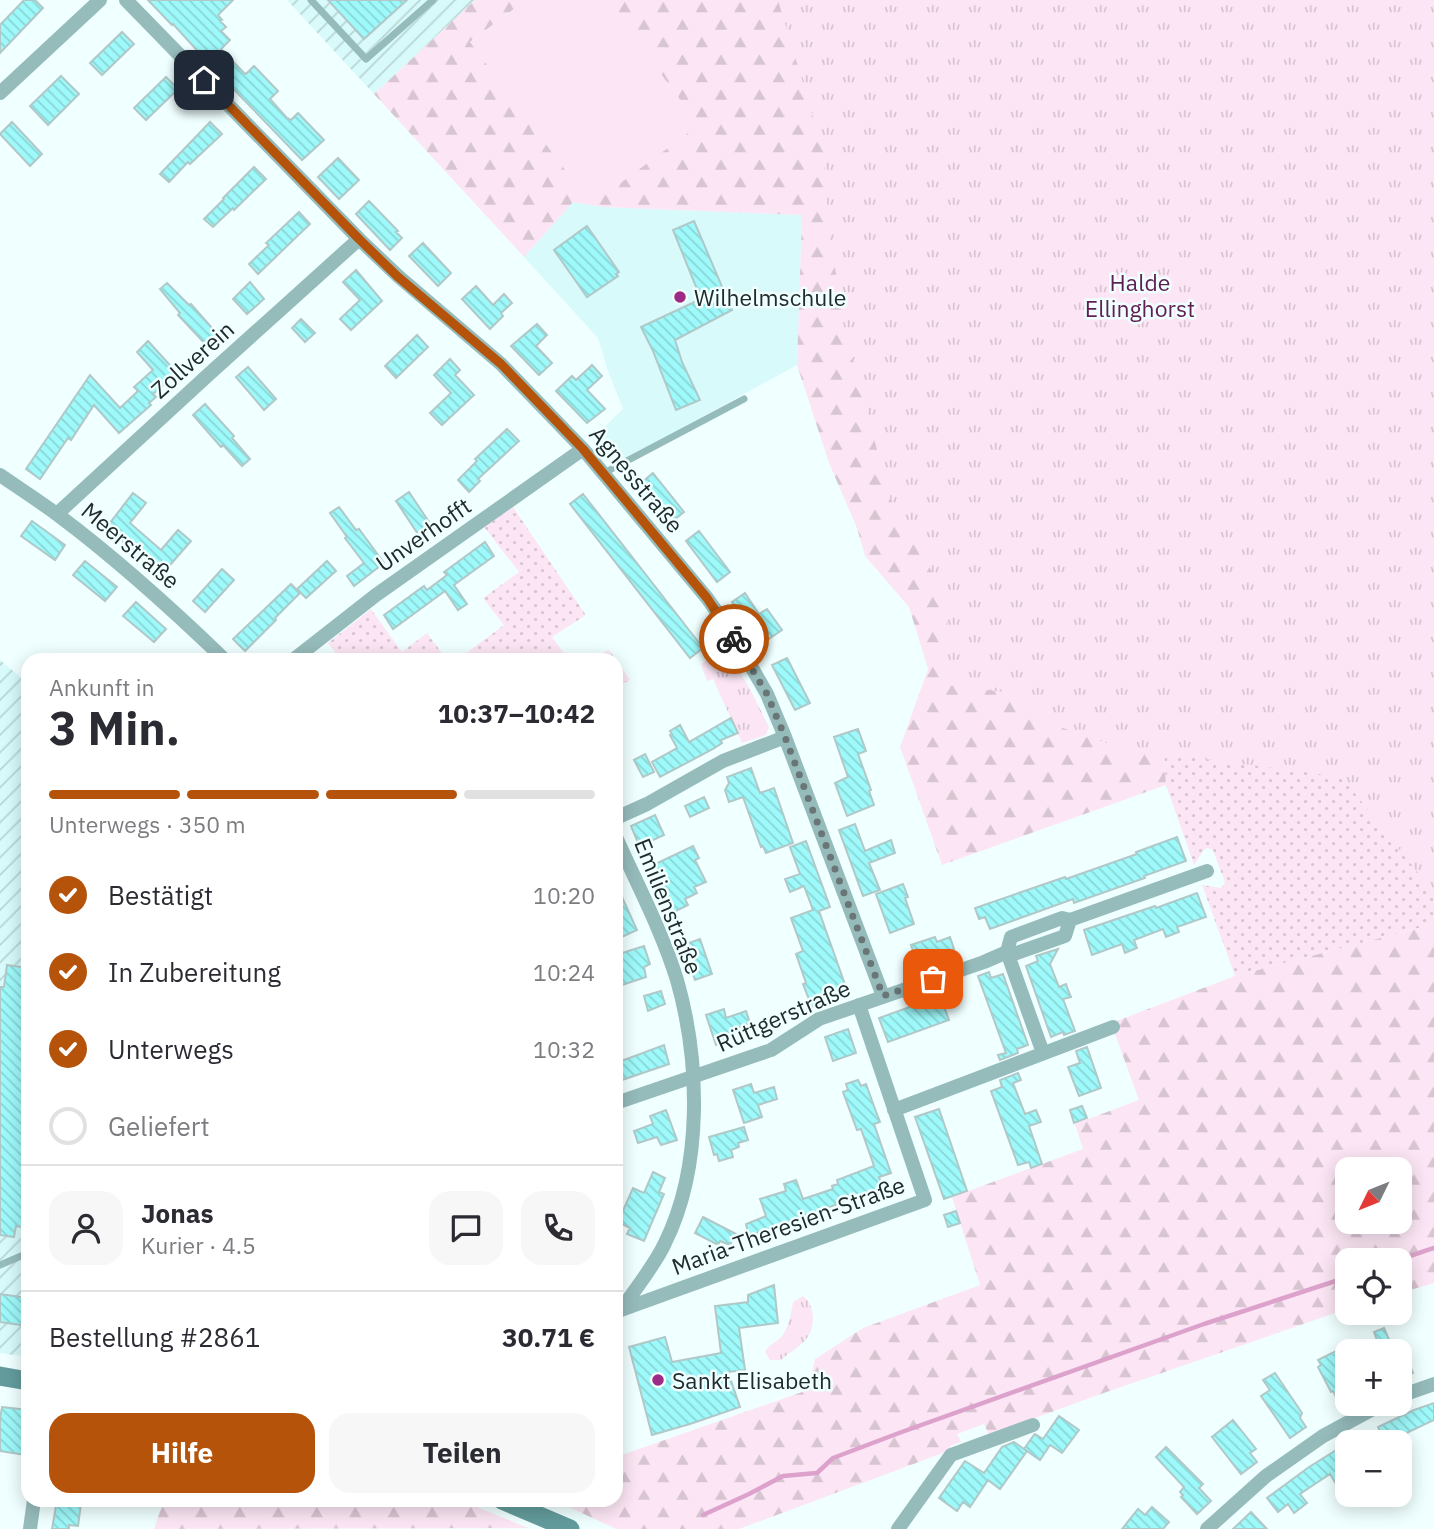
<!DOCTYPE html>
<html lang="de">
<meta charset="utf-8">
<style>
:root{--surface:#fff;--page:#f7f7f7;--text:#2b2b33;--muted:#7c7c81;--line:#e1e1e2;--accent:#b45309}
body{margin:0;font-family:"IBM Plex Sans",sans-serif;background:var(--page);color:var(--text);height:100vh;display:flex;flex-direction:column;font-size:26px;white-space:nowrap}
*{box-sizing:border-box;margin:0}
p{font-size:23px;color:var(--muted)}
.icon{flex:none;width:38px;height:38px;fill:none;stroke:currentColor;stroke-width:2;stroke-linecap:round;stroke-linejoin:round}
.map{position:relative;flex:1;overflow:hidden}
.details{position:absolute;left:21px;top:653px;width:602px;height:854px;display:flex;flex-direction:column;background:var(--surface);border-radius:21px;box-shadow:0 4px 18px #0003}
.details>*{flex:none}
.needle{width:46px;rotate:227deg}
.controls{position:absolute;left:1335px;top:1157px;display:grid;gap:14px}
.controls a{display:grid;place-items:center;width:77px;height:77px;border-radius:14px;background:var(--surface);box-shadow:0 4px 18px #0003;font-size:35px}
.pin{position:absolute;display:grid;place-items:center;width:60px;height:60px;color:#fff;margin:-30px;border-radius:14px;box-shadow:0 4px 10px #0006}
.courier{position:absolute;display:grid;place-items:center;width:70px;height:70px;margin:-35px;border:5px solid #b45309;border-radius:50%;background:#fff;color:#222;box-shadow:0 2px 9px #0007}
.headline em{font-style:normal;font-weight:700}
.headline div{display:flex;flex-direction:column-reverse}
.headline{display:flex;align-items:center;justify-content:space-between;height:119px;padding:0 28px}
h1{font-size:46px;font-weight:700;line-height:52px}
.bar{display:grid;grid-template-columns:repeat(4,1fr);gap:10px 7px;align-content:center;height:84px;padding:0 28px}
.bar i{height:9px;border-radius:5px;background:var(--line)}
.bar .selected{background:var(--accent)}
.bar p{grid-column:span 4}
.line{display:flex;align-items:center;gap:18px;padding:0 28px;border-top:2px solid var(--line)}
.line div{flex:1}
.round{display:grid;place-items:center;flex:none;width:74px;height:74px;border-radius:21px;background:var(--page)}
ol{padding:0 28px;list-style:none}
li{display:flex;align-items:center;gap:21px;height:77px}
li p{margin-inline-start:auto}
li .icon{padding:7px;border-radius:50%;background:var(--accent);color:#fff;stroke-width:4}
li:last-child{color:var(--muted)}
li i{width:38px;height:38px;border:4px solid var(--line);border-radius:50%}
.action{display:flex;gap:14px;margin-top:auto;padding:14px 28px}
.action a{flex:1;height:80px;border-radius:21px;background:var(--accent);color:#fff;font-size:28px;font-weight:700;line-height:80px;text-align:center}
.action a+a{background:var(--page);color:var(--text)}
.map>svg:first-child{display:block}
.built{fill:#d8fafa}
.industrial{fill:url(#industrial-furrows)}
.grass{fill:url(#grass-dots)}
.forest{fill:url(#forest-firs);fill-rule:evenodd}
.park{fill:url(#park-tufts)}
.pitch{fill:#fce6f5}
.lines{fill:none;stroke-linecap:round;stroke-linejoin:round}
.stream{stroke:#dca2cb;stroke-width:4.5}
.building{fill:url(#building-back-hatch);stroke:#b1c8c8;stroke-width:2}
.service{stroke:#96bbbb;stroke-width:7}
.minor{stroke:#96bbbb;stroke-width:14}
.secondary{stroke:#639b9c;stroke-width:19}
.done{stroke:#6a7575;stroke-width:7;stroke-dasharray:0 12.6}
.route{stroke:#b45309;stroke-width:9}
.poi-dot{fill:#9e2a85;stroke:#f0ffff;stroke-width:2.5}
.labels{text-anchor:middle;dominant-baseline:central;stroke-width:5;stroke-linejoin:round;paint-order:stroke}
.park-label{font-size:23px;fill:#611e52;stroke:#f0ffff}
.poi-label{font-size:23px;fill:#222b2b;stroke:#f0ffff;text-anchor:start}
.street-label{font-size:23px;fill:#222b2b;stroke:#f0ffff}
</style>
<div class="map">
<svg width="1434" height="1529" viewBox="0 0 1434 1529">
<defs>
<pattern id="industrial-furrows" width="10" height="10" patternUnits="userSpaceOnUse" patternTransform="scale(1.75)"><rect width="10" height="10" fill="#d8fafa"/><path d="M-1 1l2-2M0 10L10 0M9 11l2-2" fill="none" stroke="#b9d6d6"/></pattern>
<pattern id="grass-dots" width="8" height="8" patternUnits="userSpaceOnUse" patternTransform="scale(1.75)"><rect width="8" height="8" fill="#fce6f5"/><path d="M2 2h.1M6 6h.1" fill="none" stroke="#d8c5d2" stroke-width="1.8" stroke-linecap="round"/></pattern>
<pattern id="forest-firs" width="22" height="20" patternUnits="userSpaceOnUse" patternTransform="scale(1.75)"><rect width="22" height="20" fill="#fce6f5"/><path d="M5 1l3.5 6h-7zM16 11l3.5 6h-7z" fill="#d8c5d2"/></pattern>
<pattern id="park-tufts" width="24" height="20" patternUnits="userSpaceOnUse" patternTransform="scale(1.75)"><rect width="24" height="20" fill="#fce6f5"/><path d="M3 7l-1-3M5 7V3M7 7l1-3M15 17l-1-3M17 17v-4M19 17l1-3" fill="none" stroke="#d8c5d2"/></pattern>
<pattern id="building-back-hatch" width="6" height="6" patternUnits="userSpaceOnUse" patternTransform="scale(1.75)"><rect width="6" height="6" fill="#9ef9fa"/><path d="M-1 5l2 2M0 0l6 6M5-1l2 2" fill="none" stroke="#88d6d6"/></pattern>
</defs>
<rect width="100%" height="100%" fill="#f0ffff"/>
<!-- built -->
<path class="built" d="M573,202l31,5 198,8 -5,150 -179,98 -23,-27 28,-27 -15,-38 -10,-33 -74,-81z"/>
<!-- industrial -->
<path class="industrial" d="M287,0h188l-101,94z
M0,660l28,23v674l-28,-4z"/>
<!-- grass -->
<path class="grass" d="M513,507l73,108 -34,22 17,23h-112l47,-35 -21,-27 36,-26 -35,-45z
M371,609l31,43 25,-19 20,27h-73l-3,-5 -6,5h-24l-13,-17z
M609,650l21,30 -14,7v-27h-30z
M1162,722l172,13 100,150v39l-199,52 -33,-91 19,3 4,-5 -12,-33 -6,-2 -3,2 -10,15 -28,-80z"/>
<!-- forest -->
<path class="forest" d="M475,0h51l-56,42 228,83 -92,-125h828l-62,768 -210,-46 4,63 -224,80 -42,-118 28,-78 -19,-62 -44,-51 -8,-28 -28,-65 -32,-98 5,-150 -198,-8 -31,-5 -49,55 -150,-163z
M1434,924v359l-34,10v-33h-52l-1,49 -249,86 -109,40 -5,-11 -27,10 4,8 -11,4 1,4 -212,79h-123l-62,-29h62v-43l192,-67 7,-31 48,-31 117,-43 -28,-88 131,-48 -8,-25 64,-24 -28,-77 124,-47zM1348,1169h52v53h-52z
M164,1500h289l19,5 56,23 -374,1z"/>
<!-- park -->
<path class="park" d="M778,0h656v891l-5,-4 -87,-110 -221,-29 -61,-21 -31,-25 -26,-10 -64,-8 8,-42 1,-28 -16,-42 -41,-72 -46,-165 -16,-108 -6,-77z
M725,648l25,41 19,38 -3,8 -24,8 -29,-64 -6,2 -6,-17z
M803,1296c12,9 13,30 4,42 -6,8 -18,15 -26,22h-11l-5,-8c4,-8 11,-9 17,-16 7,-9 9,-23 11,-34z"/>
<!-- pitch -->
<path class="pitch" d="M526,0h80l93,125 -108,80 -121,-163z"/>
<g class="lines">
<!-- stream -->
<path class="stream" d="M1398,1260l36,-12
M703,1515l46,-21 34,-18 34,-3 16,-15 66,-25 305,-109 144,-47"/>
</g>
<!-- building -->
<path class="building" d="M24,0h11l8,8 -43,45v-28z
M148,0h85l-15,15 4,5 -2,1 6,6 -5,4 9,9 -9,9 23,24 2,1 8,-8 24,25 -8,8 17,19 4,2 7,-7 26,27 -22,20 -87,-90 -42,-46 -1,1z
M328,0h79l-43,39z
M122,32l12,12 -32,31 -12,-12z
M61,76l18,18 -31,31 -18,-19z
M166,77l12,12 -32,31 -12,-12z
M12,122l30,32 -12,12 -30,-32z
M210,122l12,12 -32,30 -2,-2 -19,20 -9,-8z
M338,158l21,22 -20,19 -21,-22z
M254,167l12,12 -32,31 -1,-2 -20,19 -9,-8 20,-20 -1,-1z
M369,201l29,30 -2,1 6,6 -12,12 -34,-36z
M299,212l11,12 -52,50 -9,-10 20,-19 -3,-2z
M694,221l38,89 -57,30 7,22 18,38 -24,10 -23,-59 -12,-24 60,-28 -28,-69z
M587,226l32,46 -3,2 2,2 -31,21 -33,-47z
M423,243l28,30 -13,13 -29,-30z
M356,270l26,31 -31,29 -11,-11 20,-19 -17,-18z
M250,282l14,17 -17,15 -14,-15z
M167,283l22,22 2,-1 28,32 -12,10 -29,-31 2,-2 -20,-24z
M476,286l17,19 11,-11 8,9 -11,10 2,3 -13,13 -28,-30z
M301,319l14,14 -10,9 -13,-14z
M537,324l10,11 -11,11 16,17 -13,12 -28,-29z
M417,335l11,12 -32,31 -11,-12z
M148,341l29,32 -24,21 3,3 -7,6 2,2 -32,28 -25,-28 -23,35 -3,-2 -28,41 -14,-10 64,-94 30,33 18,-17 -4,-4 19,-17 -16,-18z
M450,359l10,11 -5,5 19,20 -32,30 -12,-12 21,-20 -17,-18z
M592,365l10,11 -15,14 18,19 -18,14 -31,-32 16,-15 4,4z
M248,367l28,32 -12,11 -28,-33z
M205,404l29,32 -2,2 18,21 -8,7 -19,-21 -2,2 -28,-32z
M507,429l12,12 -41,38 2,2 -11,11 -11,-12 19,-19 -2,-2z
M653,473l31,39 -13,10 -31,-38z
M409,492l24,36 -13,9 -24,-36z
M133,493l13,10 -16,20 31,27 17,-20 13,11 -28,32 -29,-25 -1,1 -27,-21z
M583,494l120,154 -13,10 -120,-154z
M339,507l17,23 3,-1 25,34 -30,23 -7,-10 17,-13 -19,-25 2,-1 -17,-24z
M32,521l33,24 -10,15 -34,-24z
M699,531l31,41 -13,10 -31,-41z
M485,542l9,14 -40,29 13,19 -9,6 -13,-19 -52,38 -9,-14 40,-29 3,4 20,-15 -3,-3z
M85,561l32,26 -12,14 -32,-26z
M327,561l9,10 -30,27 -9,-9z
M222,569l12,11 -29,32 -12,-11z
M291,584l9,9 -25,25 1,2 -31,31 -12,-12z
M745,593l14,21 8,-5 15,21 -22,15 -28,-43z
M136,602l30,27 -12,13 -31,-26z
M787,658l23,45 -15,7 -23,-45z
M731,718l7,15 -17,7 1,3 -9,6 -53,28 -8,-15 25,-14 -7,-13 2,-1 -2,-3 10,-6 9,17z
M858,729l8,22 -8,3 13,36 -2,1 5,14 -27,11 -12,-33 13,-6 -14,-40z
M645,754l9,18 -11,5 -9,-17z
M751,768l9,25 14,-5 19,55 -27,10 -3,-7 -2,1 -18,-50 -14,5 -4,-12 4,-7 -2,-6z
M704,797l5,11 -19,9 -5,-11z
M655,815l9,20 -22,10 -1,-4 -3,2 -7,-17z
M855,824l10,27 26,-11 4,13 -26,10 11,27 -17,6 -24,-66z
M1177,837l9,24 -42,15 1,2 -71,25 -1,-4 -83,30 -5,-12 -6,2 -4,-11 90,-31 1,2 71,-25 -1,-2z
M806,841l24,66 -11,4 29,82 -36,14 -9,-23 3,-1 -10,-29 7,-3 -12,-33 22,-8 -9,-24 -14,6 -5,-13 15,-5 -10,-27z
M693,846l6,12 -4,2 11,22 -12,5 3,6 -12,6 3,6 -16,8 -23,-46z
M616,884l21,46 -15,7 -6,-17z
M903,884l5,13 -3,1 9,26 -24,9 -14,-39z
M1197,893l9,24 -29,10 2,5 -13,5 -3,-8 -29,11 3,8 -12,5 -3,-9 -30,11 -8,-25 71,-24 1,2z
M935,937l2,5 13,-5 4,12 -13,5 2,5 -24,10 -8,-24z
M700,939l12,35 -17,6 -12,-35z
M644,946l6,18 -6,3 2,10 -27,9 -3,-8v-23z
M1058,949l-8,15 9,23 7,-3 2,6 3,7 -8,2 12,32 -11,4 -1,-3 -12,5 -25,-71 12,-5 -2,-5z
M7,965l21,3v260l-12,-2 -2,11 -14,-2v-248h4z
M989,972l2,6 12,-4 25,71 -11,4 1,4 -18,7 -2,-5 8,-2 -28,-77z
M661,991l4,13 -17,7 -4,-15z
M940,996l9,24 -61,22 -9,-24z
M724,1009l2,9 20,-7 4,12 -19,7 2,9 -17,6 -10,-30z
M848,1029l8,24 -23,8 -8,-24z
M664,1045l5,19 -53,18v-19z
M1087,1047l14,41 -22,8 -11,-29 12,-4 -4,-12z
M1018,1073l3,7 -8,3 12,31 11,-4 5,12 -12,4 13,38 -11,4 -2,-6 -11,3 -27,-74 11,-4 -2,-7z
M858,1080l3,6 5,-2 9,25 5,13 -6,2 17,49 -12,4 4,12 -65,22 1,3 -30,11 -1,-3 -39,14 -3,-12 20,-8 -6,-17 26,-8 -2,-7 12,-4 7,19 30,-10 -1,-3 6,-2 -1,-4 37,-14 -13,-37 -4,1 -14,-38 5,-2 -2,-6z
M751,1084l3,9 20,-6 3,12 -19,6 4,12 -18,6 -11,-33z
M1082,1106l5,12 -13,5 -4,-13z
M939,1109l28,82 -23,8 -29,-82z
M666,1110l11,30 -16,5 -4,-8 -19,6 -4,-12 19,-7 -3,-8z
M744,1127l4,13 -10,3 1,4 -8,3 2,7 -14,4 -2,-7 -3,1 -5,-18z
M653,1172l12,6 -6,14 5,2 -20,47 -17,-7 3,-6 -12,-6 15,-34 11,5z
M956,1211l4,12 -12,4 -4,-12z
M703,1217l33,17 -6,11 -10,-4 -2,4 -23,-12z
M774,1285l4,38 -39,5 6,42 -17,2 12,35 -50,17 -38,11 -23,-88 36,-10 7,25 49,-9 -6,-47 33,-4v-7z
M0,1294l28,4v28l-28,-4z
M1384,1328l10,23h-13l-7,-19z
M1400,1342l13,31 -13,5z
M1338,1350l10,20v42l-3,1 -12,-22 -2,1 -13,-25 3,-2 -3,-5z
M1275,1373l27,40 -2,5 6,9 -16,11 -29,-42 9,-6 -7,-10z
M1434,1403v17l-34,16 3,6h-18l-7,-15 36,-17z
M2,1407l26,3v28l-2,17 -26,-4v-32z
M1059,1416l20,14 -17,23 -12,-8 -10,15 -16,-11 10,-14 1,-1 8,5z
M1233,1420l23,29 -6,4 7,9 -16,12 -29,-37z
M1014,1442l13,9 -27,38 -12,-9 -18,27 -7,-5 -6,9 -18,-13 26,-37 19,12 18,-26z
M1166,1447l37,37 -4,4 12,13 -14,13 -16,-17 2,-2 -3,-3 4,-5 -28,-30z
M1341,1447l7,11v46l-18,-30 -30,20 7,9 -13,10 -6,-9 -10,8 -11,-14 42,-31z
M57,1500h16l-1,3 9,1 -3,22 -9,-1v4h-17z
M1152,1507l17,15 -6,7h-41l16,-20 7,6z
M1251,1512l16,17h-34z"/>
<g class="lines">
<!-- service -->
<path class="service" d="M311,0l55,59 67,-59
M604,473l140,-74
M0,1265l28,-12"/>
<!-- minor -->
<path class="minor" d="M126,0l233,239 39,37 103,88 82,85 124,149 26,37 34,59 18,43 98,259
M0,93l100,-93
M0,475c19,13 39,26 58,40 59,44 114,94 167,145
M57,514l151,-139 151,-136
M293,660l83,-65 207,-146
M616,818l31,-14 76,-43 62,-24
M616,837c21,47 46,94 61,143 23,81 26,186 -12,263 -10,22 -30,46 -44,67
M1043,1053l-36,-101 4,-15 51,-19 8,2 137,-49
M616,1103l155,-53 48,-31 165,-57 23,-10 7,2 51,-18 5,-16
M894,1110l219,-83
M616,1313l5,-3 304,-110 -66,-195
M1400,1396l34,-12
M30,1529l4,-29
M898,1529l53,-74 82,-30
M1207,1529l59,-53 57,-40 59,-32"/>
<!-- secondary -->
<path class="secondary" d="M0,1376l28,5
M502,1500l68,29"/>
</g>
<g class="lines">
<!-- done -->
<path class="done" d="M734,639l33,55 18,43 98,259 50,-17"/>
<!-- route -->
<path class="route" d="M204,80l155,159 38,37 104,88 82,85 124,149 27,41"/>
</g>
<!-- markers -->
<g class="poi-dot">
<circle cx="680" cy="297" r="7"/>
<circle cx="658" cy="1380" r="7"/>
</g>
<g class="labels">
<!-- park labels -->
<g class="park-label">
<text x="1140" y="282">Halde<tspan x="1140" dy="26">Ellinghorst</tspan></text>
</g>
<!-- poi labels -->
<g class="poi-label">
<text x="694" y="297">Wilhelmschule</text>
<text x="672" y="1380">Sankt Elisabeth</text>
</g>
<!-- street labels -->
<g class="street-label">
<text transform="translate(192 359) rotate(-42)">Zollverein</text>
<text transform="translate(637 479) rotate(50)">Agnesstraße</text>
<text transform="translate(423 534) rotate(-35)">Unverhofft</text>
<text transform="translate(131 545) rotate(40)">Meerstraße</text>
<text transform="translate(669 906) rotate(68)">Emilienstraße</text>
<text transform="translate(783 1015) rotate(-24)">Rüttgerstraße</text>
<text transform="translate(788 1225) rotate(-20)">Maria-Theresien-Straße</text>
</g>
</g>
</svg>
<div class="controls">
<a><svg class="needle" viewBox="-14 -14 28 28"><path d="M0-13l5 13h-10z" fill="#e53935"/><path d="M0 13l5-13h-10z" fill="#7c7c81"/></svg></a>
<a><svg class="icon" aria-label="locate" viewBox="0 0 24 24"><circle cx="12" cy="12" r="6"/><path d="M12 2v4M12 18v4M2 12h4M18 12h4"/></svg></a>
<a>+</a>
<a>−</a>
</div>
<div class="pin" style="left:933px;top:979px;background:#ea580c"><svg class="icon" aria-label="bag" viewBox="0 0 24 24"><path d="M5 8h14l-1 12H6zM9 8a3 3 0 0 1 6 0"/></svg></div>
<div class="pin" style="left:204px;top:80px;background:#1f2937"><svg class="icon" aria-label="home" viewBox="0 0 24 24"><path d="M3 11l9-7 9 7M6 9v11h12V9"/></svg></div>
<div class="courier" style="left:734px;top:639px"><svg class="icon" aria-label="bike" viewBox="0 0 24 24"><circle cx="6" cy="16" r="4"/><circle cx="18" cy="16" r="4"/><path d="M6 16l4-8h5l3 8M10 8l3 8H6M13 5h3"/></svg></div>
<section class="details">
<div class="headline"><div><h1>3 Min.</h1><p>Ankunft in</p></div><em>10:37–10:42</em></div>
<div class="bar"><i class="selected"></i><i class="selected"></i><i class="selected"></i><i></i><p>Unterwegs · 350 m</p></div>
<ol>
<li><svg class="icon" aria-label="check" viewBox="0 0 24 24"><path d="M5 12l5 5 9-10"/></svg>Bestätigt<p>10:20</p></li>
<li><svg class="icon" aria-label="check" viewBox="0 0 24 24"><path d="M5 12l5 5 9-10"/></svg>In Zubereitung<p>10:24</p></li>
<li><svg class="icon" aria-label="check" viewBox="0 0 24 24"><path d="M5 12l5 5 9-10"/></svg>Unterwegs<p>10:32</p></li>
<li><i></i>Geliefert</li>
</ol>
<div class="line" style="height:126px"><a class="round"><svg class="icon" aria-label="person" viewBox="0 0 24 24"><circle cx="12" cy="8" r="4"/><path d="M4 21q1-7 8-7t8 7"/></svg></a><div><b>Jonas</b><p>Kurier · 4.5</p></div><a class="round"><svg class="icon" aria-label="chat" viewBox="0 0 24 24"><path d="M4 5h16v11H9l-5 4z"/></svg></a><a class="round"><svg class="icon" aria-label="phone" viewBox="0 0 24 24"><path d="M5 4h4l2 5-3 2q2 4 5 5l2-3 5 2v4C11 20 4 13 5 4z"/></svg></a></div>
<div class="line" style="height:91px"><div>Bestellung #2861</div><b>30.71 €</b></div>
<div class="action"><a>Hilfe</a><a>Teilen</a></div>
</section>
</div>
